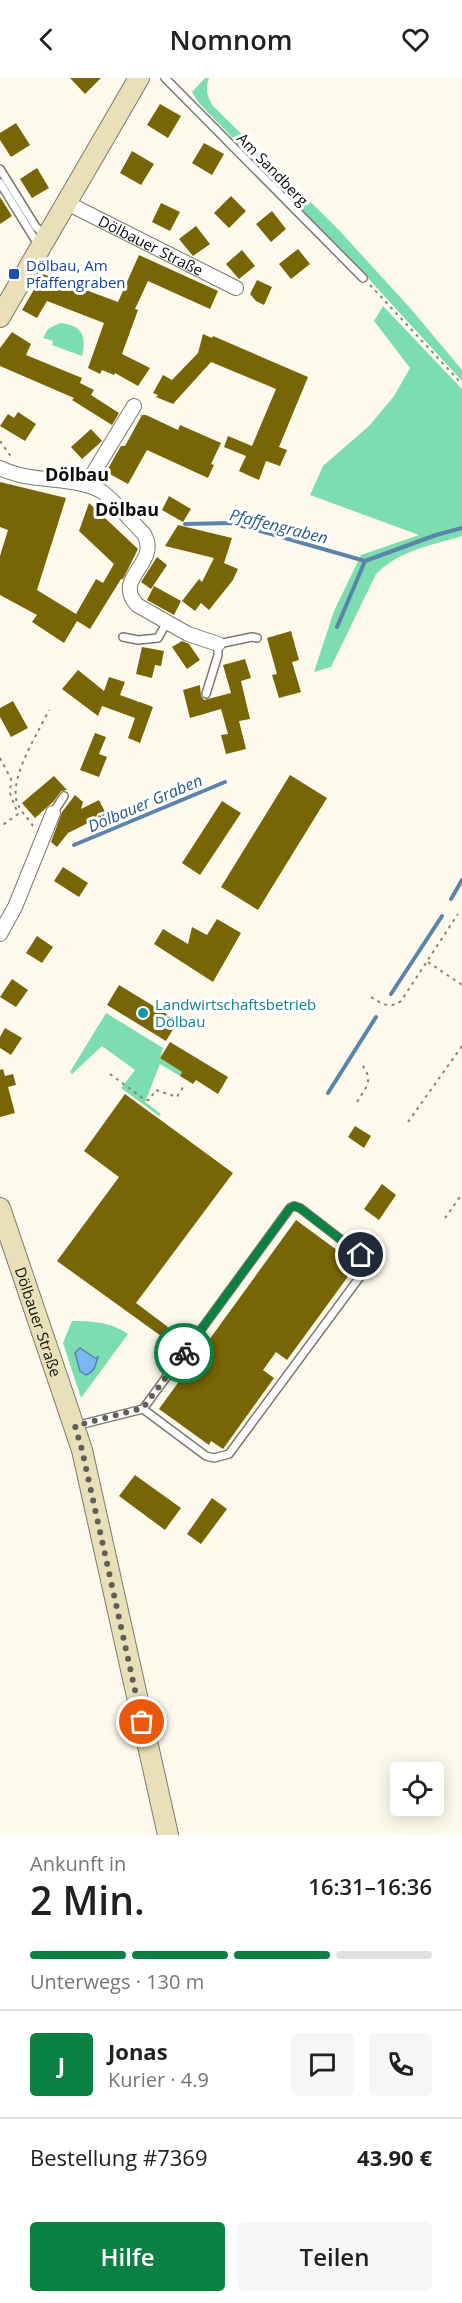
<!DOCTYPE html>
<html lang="de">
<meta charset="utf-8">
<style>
:root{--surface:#fff;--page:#f6f6f6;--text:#202124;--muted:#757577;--line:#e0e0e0;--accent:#0b8043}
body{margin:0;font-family:"Open Sans",sans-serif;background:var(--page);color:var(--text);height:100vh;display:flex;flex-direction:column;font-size:22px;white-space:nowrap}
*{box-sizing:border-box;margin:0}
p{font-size:20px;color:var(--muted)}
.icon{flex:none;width:33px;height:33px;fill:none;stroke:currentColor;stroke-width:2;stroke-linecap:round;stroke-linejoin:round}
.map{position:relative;height:1757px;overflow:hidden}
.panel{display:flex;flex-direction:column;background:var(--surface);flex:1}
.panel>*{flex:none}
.controls{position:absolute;left:390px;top:1684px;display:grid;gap:12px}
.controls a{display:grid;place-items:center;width:54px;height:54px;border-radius:6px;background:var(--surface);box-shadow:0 3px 15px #0003;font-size:30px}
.pin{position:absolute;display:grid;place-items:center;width:51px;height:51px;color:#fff;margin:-26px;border:3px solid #fff;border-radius:50%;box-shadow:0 2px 6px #0007}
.courier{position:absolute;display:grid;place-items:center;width:60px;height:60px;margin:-30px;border:4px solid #0b8043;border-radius:50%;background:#fff;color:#222;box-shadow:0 2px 8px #0007}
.summary em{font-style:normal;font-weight:600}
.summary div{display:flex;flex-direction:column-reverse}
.summary{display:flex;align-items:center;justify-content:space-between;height:102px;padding:0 30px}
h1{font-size:39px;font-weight:600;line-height:45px}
.bar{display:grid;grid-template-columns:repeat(4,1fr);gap:9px 6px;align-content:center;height:72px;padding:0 30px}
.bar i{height:8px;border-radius:4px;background:var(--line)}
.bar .current{background:var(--accent)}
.bar p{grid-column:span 4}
.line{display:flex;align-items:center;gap:15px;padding:0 30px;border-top:2px solid var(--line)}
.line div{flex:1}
.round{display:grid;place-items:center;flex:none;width:63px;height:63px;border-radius:6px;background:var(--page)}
.primary-button{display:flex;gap:12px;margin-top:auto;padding:12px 30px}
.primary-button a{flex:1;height:69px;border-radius:6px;background:var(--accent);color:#fff;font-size:24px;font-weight:600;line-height:69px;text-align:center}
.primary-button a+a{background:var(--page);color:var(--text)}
header{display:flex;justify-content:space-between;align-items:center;height:78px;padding:0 30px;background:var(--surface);font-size:27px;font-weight:600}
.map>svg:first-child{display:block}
.green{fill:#7bddb0}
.water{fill:#7bb7f0;stroke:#5a84aa;stroke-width:1.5}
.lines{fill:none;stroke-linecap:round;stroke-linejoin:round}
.stream{stroke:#5a84aa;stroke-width:4}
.building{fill:#786506}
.lane-casing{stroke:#7c796e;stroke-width:10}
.street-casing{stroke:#7c796e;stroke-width:16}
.secondary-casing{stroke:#7c796e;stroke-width:22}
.path{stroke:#86847b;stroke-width:2;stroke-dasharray:3 4.5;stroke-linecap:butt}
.lane{stroke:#fff;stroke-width:7}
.street{stroke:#fff;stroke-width:14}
.secondary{stroke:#e9e0ba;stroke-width:20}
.done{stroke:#615f58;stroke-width:6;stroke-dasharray:0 10.8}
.route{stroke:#0b8043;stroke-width:8}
.transit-dot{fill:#1a4fb4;stroke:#fff;stroke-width:2}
.culture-dot{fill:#0f9aa8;stroke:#fff;stroke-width:2}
.labels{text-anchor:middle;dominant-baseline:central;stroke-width:6;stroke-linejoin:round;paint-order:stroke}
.street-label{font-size:15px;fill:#0d0c08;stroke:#fff}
.transit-label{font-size:15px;fill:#164399;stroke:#fff;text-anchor:start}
.culture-label{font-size:15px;fill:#0d838f;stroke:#fff;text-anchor:start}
.water-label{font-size:16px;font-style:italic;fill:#245a88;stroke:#fff}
.quarter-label{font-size:18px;font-weight:bold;fill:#0d0c08;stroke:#fff}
</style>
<header><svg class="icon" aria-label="back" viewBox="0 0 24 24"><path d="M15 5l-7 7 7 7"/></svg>Nomnom<svg class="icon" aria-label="heart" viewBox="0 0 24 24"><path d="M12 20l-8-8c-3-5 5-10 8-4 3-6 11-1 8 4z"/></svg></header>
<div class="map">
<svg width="462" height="1757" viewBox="0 0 462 1757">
<rect width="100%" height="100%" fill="#fdfaed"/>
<!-- green -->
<path class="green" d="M205,0h4c-4,12 -2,18 4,28l124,122 74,81 51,61v11l-97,-106 -167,-173 -6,-10z
M383,228l79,83v147c-30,9 -64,15 -86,38l-45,93 -17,5 20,-61 27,-56 58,-20 -109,-40 13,-29 46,-40 25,-30 16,-28 -36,-47z
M60,245c22,2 27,13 22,33l-30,-11 1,-4 -10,-3 5,-9z
M106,935l57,35 -3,10 22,14 -2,4 -20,-12 -15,38 16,12 -2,2 -38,-28 14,-18 -33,-24 -30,28 -2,-2z
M72,1243c20,0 39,1 56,13l-47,64 -18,-55z"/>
<!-- water -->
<path class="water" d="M80,1270l15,10 3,-1c-3,8 -2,14 -12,18l-6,-4 -5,-18z"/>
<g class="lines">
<!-- stream -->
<path class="stream" d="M185,446l47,-1 133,38
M337,549l28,-66 71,-26 26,-7
M74,767l151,-63
M451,821l11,-19
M391,916l51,-78
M328,1015l48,-76"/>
</g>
<!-- building -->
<path class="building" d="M70,0h31l-16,16z
M160,26l21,12 -13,22 -21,-13z
M16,45l14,22 -19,12 -11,-17v-7z
M204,65l20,11 -12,21 -20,-12z
M132,73l22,13 -13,21 -21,-12z
M37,90l12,20 -17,10 -12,-19z
M231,118l15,15 -17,17 -15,-15z
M0,119l12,19 -12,8z
M161,125l19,9 -10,19 -18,-9z
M272,133l14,18 -15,13 -15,-18z
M196,148l14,18 -17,12 -14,-17z
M298,171l12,15 -19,15 -12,-15z
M242,172l13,16 -16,13 -13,-15z
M139,177l79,36 -8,18 -62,-28 -13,28 3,1 -16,44 28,14 -12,18 -23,-13 -1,2 -12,-5 -2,4 -12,-6 16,-45 -57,-22 -10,17 -15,-8 21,-36 75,28z
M257,202l15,7 -8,18 -8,-4 -6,-7z
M12,254l19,12 -5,11 56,23 -2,5 14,7 -3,5 28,18 -7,12 -40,-25 2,-2 -74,-32v-18z
M203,256l9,4 1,-2 95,41 -29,70 8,3 -7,16 -14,-5 -7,19 -20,-9 7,-15 -22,-9 4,-11 24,10 24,-57 -65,-27 -38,42 -17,-7 2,-2 -5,-2 10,-18 9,5 26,-27z
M18,334l18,12 -11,17 -25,-15 8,-12 6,4z
M142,337h4l32,15 2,-5 41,18 -10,21 3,1 -6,13 -61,-28 -19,34 -22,-12 15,-26h4z
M91,351l11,12 -20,18 -11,-12z
M0,404l66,16 -29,92 39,24 20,-35 7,4 11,-19 -35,-33 10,-28 49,46 -15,30h-2l-31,50 -13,-8 -13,22 -32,-21 5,-7 -37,-20v-39l8,-26 -8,-3z
M169,418l22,13 -8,13 -21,-12z
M178,447l54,13 -8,25 14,6 -5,11 -24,30 -8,-7 -6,8 -13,-10 17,-22 3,3 12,-24 -49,-12z
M157,479l10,8 -16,24 -10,-7z
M154,508l27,15 -7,14 -27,-15z
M291,553l8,29 -7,2 9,30 -22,6 -7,-23 5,-1 -10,-36z
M182,563l7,3 11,16 -13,9 -15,-22z
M142,569l22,4 -3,15 -6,-1 -3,13 -16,-4z
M245,581l6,19 -10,3 9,38 -11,2 7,28 -20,5 -5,-19 7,-1 -7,-25 -31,9 -7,-28 17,-5 1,11 3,4 27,-7 -8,-28z
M78,592l26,21 5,-14 16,5 -5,13 19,7 -3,1 4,-1 13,5 -13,36 -12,-5 7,-20 -33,-12 -4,10 -36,-27z
M13,623l15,27 -17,9 -11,-20v-9z
M95,655l11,4 -7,17 8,3 -8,20 -19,-7z
M290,697l37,23 -69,112 -37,-23z
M54,698l13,14 -6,1 -7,10 -19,17 -13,-15z
M75,717l8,7 -2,7 18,-9 7,14 -38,19 -11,14 -6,-5 11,-30z
M222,723l19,12 -41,62 -18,-12z
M63,789l25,16 -9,14 -25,-16z
M217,841l24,14 -28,49 -59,-38 9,-15 25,15 4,-17 15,8z
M37,858l16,11 -11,16 -16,-10z
M12,901l16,11 -12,17 -16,-10z
M119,907l59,36 -12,20 -59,-36z
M5,950l17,10 -11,17 -11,-7v-11z
M170,964l58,35 -10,17 -22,-14 -3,4 -13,-8 2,-4 -22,-14z
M3,991l2,7 8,-2 3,11 -8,2 7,26 -15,4v-47z
M125,1016l108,79 -97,130 32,24 -7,9 -104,-75 62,-84 -35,-26z
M355,1048l16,10 -7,12 -16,-11z
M382,1106l14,11 -17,25 -15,-11z
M296,1142l49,36 -5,7 12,8 -65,89 -11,-8 -13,18 11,8 -51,71 -12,-8 -2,4 -50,-36z
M135,1397l46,33 -16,22 -46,-34z
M212,1420l15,11 -26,35 -14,-10z"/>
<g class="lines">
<!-- lane casing -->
<g class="lane-casing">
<path id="lane" d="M165,0l198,200
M0,91l36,58 10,9
M0,105l39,63
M123,559l15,3 20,-2 9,-16
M206,616l12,-39v-11l34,-7 5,1
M53,735l11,-17
M75,1348l68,-17 147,-201 4,-2 6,2 61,47 5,7 -1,8 -136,184 -15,4 -8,-2 -63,-47"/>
</g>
<!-- street casing -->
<g class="street-casing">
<g id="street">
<path id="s1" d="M67,125l169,85"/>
<path d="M0,390c32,16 72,7 101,23 10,6 33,33 43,43 17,30 -32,43 -7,71l51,29 30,10"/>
<path d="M86,407l48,-79"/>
<path d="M0,856l15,-27 38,-94"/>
</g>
</g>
<!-- secondary casing -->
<g class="secondary-casing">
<g id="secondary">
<path d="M0,239l139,-239"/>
<path id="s2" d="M0,1130l82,242 86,385"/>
</g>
</g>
<!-- path -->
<path class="path" d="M370,207l92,99
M0,363l12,17
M0,680l11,21 -1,14 8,21 -18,13
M33,748c-5,-8 -16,-18 -17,-28 -4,-25 22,-65 33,-88
M428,884l34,23
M371,919c11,7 19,12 30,4l57,-87
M110,996l35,26h4l7,-10 21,7 8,-13
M357,1024c11,-18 17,-22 3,-40
M408,1044l54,-76
M445,1140l17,-24"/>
<!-- lane -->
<use href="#lane" class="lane"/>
<!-- street -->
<use href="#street" class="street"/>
<!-- secondary -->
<use href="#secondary" class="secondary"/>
</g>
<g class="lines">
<!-- done -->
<path class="done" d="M142,1644l-60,-272 -7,-24 68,-18 41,-55"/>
<!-- route -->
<path class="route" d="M184,1275l106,-145 4,-2 6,2 61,47"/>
</g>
<!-- markers -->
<rect class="transit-dot" x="8" y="190" width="12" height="12" rx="3"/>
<circle class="culture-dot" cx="143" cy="935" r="6"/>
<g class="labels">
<!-- street labels -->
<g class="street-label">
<text transform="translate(273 91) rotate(46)">Am Sandberg</text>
<text stroke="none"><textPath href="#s1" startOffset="94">Dölbauer Straße</textPath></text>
<text stroke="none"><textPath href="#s2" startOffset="120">Dölbauer Straße</textPath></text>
</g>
<!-- transit labels -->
<g class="transit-label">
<text x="26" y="187">Dölbau, Am<tspan x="26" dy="17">Pfaffengraben</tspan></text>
</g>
<!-- culture labels -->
<g class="culture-label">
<text x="155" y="926">Landwirtschaftsbetrieb<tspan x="155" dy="17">Dölbau</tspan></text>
</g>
<!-- water labels -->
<g class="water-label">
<text transform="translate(279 448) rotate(14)">Pfaffengraben</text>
<text transform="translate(145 725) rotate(-23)">Dölbauer Graben</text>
</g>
<!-- quarter labels -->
<g class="quarter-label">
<text x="77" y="396">Dölbau</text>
<text x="127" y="431">Dölbau</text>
</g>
</g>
</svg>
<div class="controls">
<a><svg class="icon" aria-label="locate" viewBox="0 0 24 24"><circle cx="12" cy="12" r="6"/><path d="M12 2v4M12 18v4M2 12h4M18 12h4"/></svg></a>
</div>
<div class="pin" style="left:142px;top:1644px;background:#ea580c"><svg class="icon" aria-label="bag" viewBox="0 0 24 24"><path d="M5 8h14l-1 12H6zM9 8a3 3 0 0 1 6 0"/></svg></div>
<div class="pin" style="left:361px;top:1177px;background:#1f2937"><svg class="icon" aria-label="home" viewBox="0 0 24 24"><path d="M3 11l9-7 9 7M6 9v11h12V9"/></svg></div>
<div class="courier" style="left:184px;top:1275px"><svg class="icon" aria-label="bike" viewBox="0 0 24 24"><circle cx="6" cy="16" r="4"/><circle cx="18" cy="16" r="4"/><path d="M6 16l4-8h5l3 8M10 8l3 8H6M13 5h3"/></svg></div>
</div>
<section class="panel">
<div class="summary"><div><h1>2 Min.</h1><p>Ankunft in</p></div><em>16:31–16:36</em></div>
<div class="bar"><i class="current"></i><i class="current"></i><i class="current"></i><i></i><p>Unterwegs · 130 m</p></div>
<div class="line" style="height:108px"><b class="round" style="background:var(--accent);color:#fff">J</b><div><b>Jonas</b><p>Kurier · 4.9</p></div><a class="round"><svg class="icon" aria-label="chat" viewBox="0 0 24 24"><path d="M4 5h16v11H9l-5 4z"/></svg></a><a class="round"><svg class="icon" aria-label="phone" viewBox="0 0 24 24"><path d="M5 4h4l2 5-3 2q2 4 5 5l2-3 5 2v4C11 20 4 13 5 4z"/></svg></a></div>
<div class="line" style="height:78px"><div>Bestellung #7369</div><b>43.90 €</b></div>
<div class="primary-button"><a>Hilfe</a><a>Teilen</a></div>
</section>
